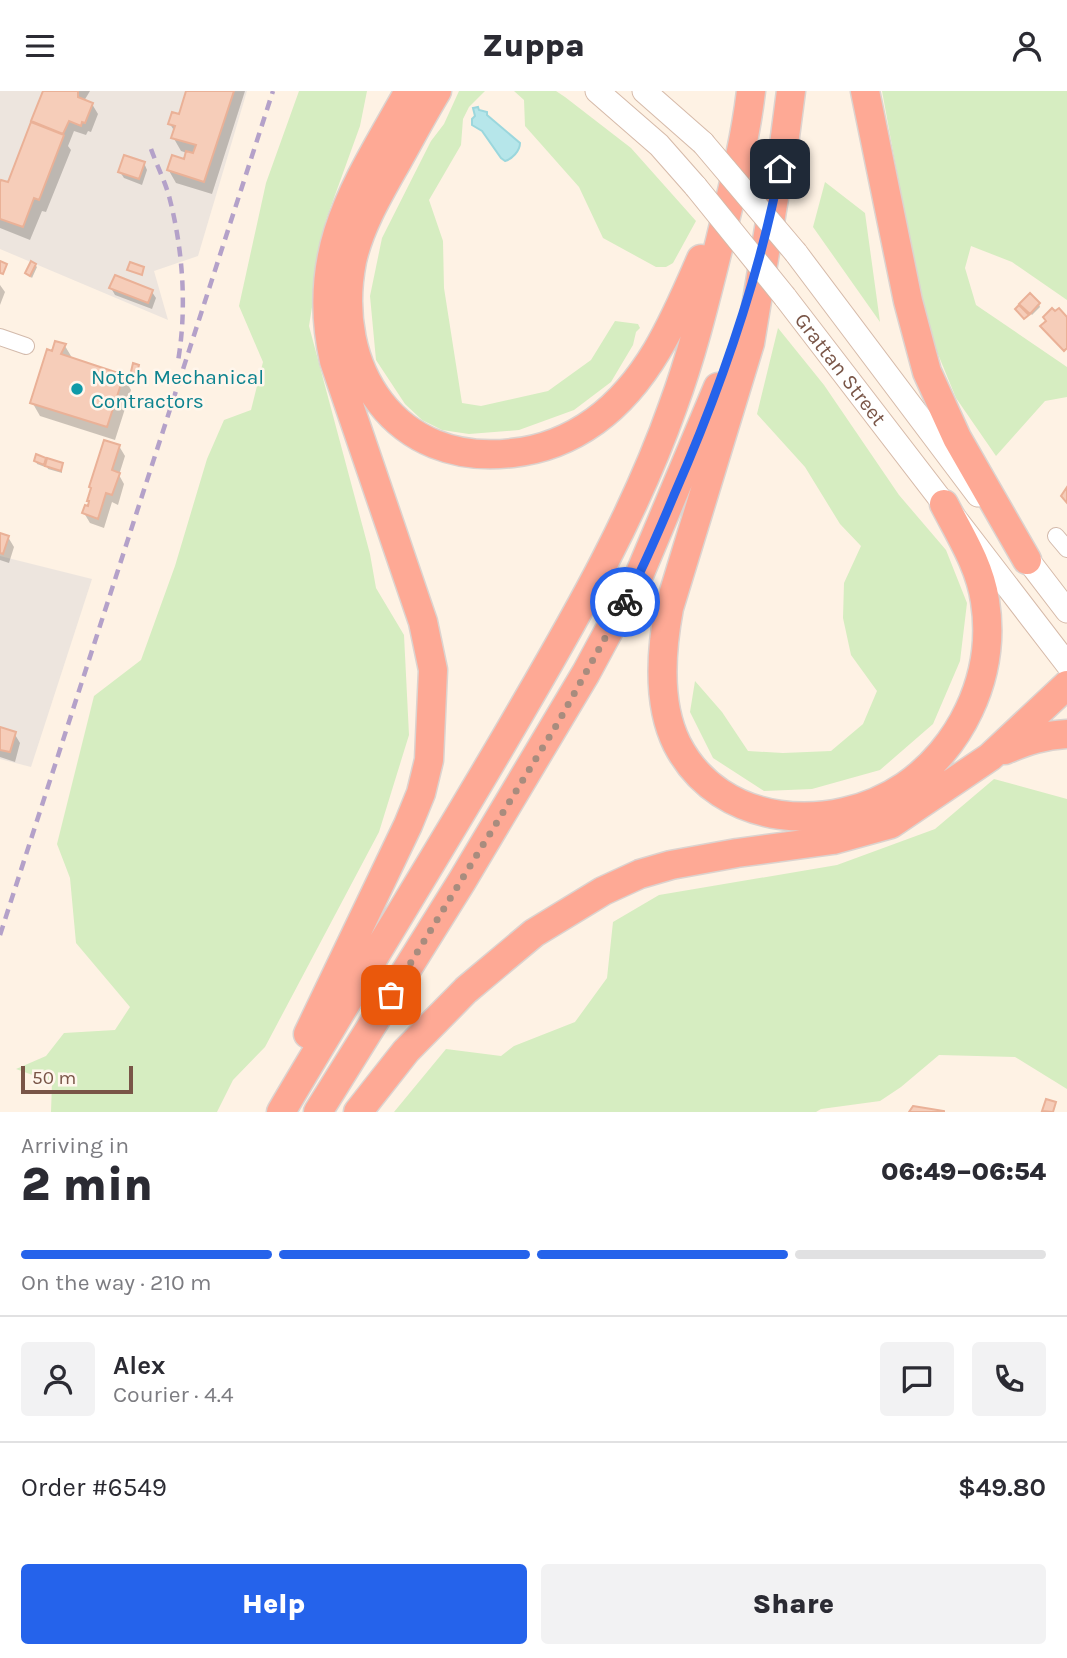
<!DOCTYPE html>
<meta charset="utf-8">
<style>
:root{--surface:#fff;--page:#f2f2f3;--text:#2b2b33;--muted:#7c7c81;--line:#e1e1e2;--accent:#2563eb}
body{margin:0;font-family:Karla,sans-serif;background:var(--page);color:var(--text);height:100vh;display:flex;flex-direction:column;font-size:26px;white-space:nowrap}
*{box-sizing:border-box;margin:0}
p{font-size:23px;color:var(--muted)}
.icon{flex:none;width:38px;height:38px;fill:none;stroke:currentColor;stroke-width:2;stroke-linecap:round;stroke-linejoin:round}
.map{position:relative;height:1021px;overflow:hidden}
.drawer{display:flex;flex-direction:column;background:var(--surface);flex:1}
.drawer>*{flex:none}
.scale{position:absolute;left:21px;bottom:18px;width:112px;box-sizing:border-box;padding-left:7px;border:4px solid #795547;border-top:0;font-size:19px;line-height:24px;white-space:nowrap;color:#795547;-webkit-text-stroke:5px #fff6ec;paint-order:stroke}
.pin{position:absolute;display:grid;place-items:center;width:60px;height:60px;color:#fff;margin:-30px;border-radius:14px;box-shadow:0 4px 10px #0006}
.courier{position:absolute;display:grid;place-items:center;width:70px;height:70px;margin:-35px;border:5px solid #2563eb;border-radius:50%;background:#fff;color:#222;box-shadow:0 2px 9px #0007}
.overview em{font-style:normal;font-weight:800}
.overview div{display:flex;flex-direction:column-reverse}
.overview{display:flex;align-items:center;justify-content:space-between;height:119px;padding:0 21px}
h1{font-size:46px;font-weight:800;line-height:52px}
.bar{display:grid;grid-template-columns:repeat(4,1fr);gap:10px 7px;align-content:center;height:84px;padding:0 21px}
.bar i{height:9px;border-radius:5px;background:var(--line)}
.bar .on{background:var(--accent)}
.bar p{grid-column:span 4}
.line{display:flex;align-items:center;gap:18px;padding:0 21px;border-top:2px solid var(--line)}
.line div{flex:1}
.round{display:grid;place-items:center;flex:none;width:74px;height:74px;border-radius:7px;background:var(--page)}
.cta{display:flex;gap:14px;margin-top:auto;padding:14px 21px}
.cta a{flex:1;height:80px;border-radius:7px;background:var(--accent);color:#fff;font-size:28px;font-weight:800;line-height:80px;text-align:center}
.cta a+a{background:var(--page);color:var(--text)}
header{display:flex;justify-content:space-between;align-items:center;height:91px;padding:0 21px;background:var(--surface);font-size:32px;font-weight:800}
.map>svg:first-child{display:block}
.industrial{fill:#ede5de}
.green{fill:#d6edc1}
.water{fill:#b6e6ea;stroke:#9bd7dd;stroke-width:2}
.shadow{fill:#0003}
.building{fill:#f6cdb9;stroke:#eab197;stroke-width:2}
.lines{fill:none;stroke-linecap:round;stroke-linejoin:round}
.street-casing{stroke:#d3baab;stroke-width:18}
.secondary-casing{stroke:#d6baa9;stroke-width:25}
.highway-casing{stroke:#dcd3cf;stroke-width:31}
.street{stroke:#fff;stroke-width:16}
.secondary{stroke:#fff;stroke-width:23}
.highway{stroke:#fea995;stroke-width:28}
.rail{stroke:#b4a1c9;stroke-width:4.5;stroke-dasharray:10 7;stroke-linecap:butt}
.secondary-bridge-casing{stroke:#d6baa9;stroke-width:25;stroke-linecap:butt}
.secondary-bridge{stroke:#fff;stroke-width:23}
.done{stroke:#a88c7e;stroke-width:7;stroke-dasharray:0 12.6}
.route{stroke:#2563eb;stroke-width:9}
.culture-dot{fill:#0f9aa8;stroke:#fff6ec;stroke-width:2.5}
.labels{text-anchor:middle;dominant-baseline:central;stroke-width:5;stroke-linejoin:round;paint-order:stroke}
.street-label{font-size:21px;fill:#795547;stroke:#fff6ec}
.culture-label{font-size:21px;fill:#0d838f;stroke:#fff6ec;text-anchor:start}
</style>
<header><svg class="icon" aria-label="menu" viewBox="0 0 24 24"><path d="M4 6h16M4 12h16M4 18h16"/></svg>Zuppa<svg class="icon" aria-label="person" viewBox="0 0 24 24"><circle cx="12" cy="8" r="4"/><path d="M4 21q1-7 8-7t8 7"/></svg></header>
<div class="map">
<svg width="1067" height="1021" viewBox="0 0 1067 1021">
<rect width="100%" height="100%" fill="#fef2e4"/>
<!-- industrial -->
<path class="industrial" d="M0,0h247l-49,165 -44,15 14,49 -168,-71z
M0,465l92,23 -61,188 -31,-8z"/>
<!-- green -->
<path class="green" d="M299,0h68l-7,35 -34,94 -17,106 61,228 6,34 28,47 5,100 -30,97 -114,215 -32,33 -16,32h-166l1,-30 -36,-13 30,-13 18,-23 51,-3 15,-23 -54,-64 -6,-65 -13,-34 37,-148 47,-36 34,-94 32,-107 17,-39 27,-10 12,-48 -24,-56 27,-123z
M459,0h26l-16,16 -6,12 -2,26 -32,55 14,41 1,47 18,115 19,3 67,-15 43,-31 24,-39 23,3 2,4 -4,4 -3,13 -22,37 -37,28 -55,20 -50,4 -27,-4 -20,-10 -17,-16 -29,-44 -6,-64 12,-58 49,-97 13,-17z
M514,0h42l9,6 66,51 65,73 -23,42 -7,4h-10l-53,-29 -24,-51 -54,-61 -1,-26z
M882,0h185v209l-55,-38 -41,-16 -6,22 11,37 91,62v30l-22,4 -49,55 -40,-58 -32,-78z
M825,91l40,31 15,109 -67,-95z
M778,237l46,57 75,110 47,55 21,53 -7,58 -27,63 -53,46 -68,19 -48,2 -51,-33 -23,-46 5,-31 27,31 26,39 35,2 48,-2 32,-27 14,-33 -26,-36 -8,-37 1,-35 17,-37 -21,-22 -35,-57 -48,-53z
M994,688l73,20v290l-52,-32 -76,-2 -38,32 -21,14 -59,8 -5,3h-422l52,-63 55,7 13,-10 61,-24 32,-44 6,-56 46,-27 178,-30 98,-36z"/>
<!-- water -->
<path class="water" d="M478,16l1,3 8,2v3l33,28c0,8 -8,16 -15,18l-4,-3 -19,-27 -10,-6v-6l3,-3 -2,-8z"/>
<!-- shadow -->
<path class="shadow" d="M45,0h45l-6,10 8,3 6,10 -7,18 -3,-1 -2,4 -12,-4 -6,15 3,4 -25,62 -4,-1 -12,29 -30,-12v-43h9l27,-59 -3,-5z
M188,0h57l-33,103 -36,-11 -8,-14 17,-8 2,-8 -6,-2 -8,-14 2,-5 -5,-8 10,-8z
M144,72l3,7 -5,15 -18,-7 -4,-6z
M35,174l2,2 -5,11 -5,-5z
M0,194l5,7 -5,13z
M111,197l41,4 4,6 -4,11 -37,-14z
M1039,213l1,3 -8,8 -9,-9z
M65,255l9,15 49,15 8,14 -16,50 -75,-24 -8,-14z
M119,355l6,10 -6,19 5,9 -6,21 -6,-3 -8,26 -14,-5 -6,-10 5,-5z
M45,368l3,5 14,1v8l-14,-4 -2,-5 -1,3 -8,-3 -1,-3z
M0,444l8,2 6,10 -5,16 -9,-3z
M0,638l14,4 6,10 -5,19 -15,-5z"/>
<!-- building -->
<path class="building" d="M43,0h35v6l15,6 -8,20 -3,-1 -1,4 -12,-5 -6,13 -32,-13z
M186,0h48l-30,91 -37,-12 5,-15 12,4 2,-8 7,2 3,-8 -25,-7 4,-12 -7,-2 4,-12 7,2z
M31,31l33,13 -25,65 -5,-2 -11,29 -23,-8v-37l1,-2 7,2z
M124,64l21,7 -6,17 -21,-7z
M0,170l7,3 -4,10 -3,-1z
M31,170l5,3 -6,12 -5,-3z
M130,171l14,5 -2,8 -15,-5z
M115,184l38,15 -5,13 -39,-15z
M1030,202l10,10 -10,11 -11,-10z
M1019,214l10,10 -5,4 -9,-10z
M1052,217l3,3 4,-3 8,9v31l-3,3 -24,-25 6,-5 -3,-4z
M55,250l11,3 -5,10 63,21 -17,52 -77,-24 17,-54 5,2z
M133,272l6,2 -3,13 -6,-2z
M104,349l16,5 -8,25 8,3 -8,22 -6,-2 -8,26 -16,-6 3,-8 3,1 1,-5h-2l4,-13 -2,-1z
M36,363l10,4 -2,7 -10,-4z
M47,367l16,5 -2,8 -16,-5z
M1067,396v16l-6,-7z
M0,442l9,3 -6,18 -3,-1z
M0,636l16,5 -6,20 -10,-2z
M1046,1008l10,3 -3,10 -11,-1z
M913,1015l31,5v1h-35z"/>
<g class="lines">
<!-- street casing -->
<g class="street-casing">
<path id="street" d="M0,246l26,9
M1056,445l11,13"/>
</g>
<!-- secondary casing -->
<g class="secondary-casing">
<g id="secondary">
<path d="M597,0l62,54 37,42"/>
<path d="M644,0l59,52"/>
<path d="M796,162l182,242"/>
<path id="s1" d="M785,206l282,367"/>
<path d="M1018,456l49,64"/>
</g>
</g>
<!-- highway casing -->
<g class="highway-casing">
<path id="highway" d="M437,0c-14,23 -26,46 -39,69 -18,32 -38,65 -46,101 -21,107 43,206 160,192 30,-3 58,-14 83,-32 54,-39 80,-102 106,-162
M865,0l43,210 19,71 30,66 70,122
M776,95l-26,157 -81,265c-8,43 -12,96 8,136 43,84 155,91 228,42 27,-18 50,-46 64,-76 16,-34 22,-71 16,-109 -5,-35 -25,-66 -41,-97
M772,112l11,-51 8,-61
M1005,659c21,-9 39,-15 62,-16
M308,943l100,-209 13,-32 8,-33 4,-90 -10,-48 -89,-261c-25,-112 23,-177 75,-270
M281,1021c80,-136 164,-269 243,-406 56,-96 112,-195 149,-300 20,-54 33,-109 47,-165 12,-50 25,-99 31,-150
M318,1021l144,-231 124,-208 54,-100 78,-186
M358,1021l48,-61 60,-61 68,-57 69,-42 37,-17 31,-9 66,-12 96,-13 58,-16 99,-67 77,-72"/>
</g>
<!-- street -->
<use href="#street" class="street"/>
<!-- secondary -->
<use href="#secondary" class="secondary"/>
<!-- highway -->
<use href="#highway" class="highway"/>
<!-- rail -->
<path class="rail" d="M151,58c6,17 15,34 19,51 13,51 17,109 8,161
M0,844l273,-844"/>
<!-- secondary-bridge casing -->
<g class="secondary-bridge-casing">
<path id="secondary-bridge" d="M703,52l93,110
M696,96l89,110"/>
</g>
<!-- secondary-bridge -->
<use href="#secondary-bridge" class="secondary-bridge"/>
</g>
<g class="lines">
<!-- done -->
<path class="done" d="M391,904l168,-274 66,-119"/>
<!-- route -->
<path class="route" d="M625,511c19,-35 34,-71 49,-107 46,-105 84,-213 106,-326"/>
</g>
<!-- markers -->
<circle class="culture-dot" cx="77" cy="298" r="7"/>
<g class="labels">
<!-- street labels -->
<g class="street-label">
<text stroke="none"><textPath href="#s1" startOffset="91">Grattan Street</textPath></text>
</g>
<!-- culture labels -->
<g class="culture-label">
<text x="91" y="286">Notch Mechanical<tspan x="91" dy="24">Contractors</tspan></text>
</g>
</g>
</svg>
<div class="scale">50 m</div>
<div class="pin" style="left:391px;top:904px;background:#ea580c"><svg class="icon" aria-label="bag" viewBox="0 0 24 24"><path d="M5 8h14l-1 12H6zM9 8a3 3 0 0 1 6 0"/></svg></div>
<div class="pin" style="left:780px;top:78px;background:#1f2937"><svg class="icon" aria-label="home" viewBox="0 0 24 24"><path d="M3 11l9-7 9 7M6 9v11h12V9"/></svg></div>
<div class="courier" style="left:625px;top:511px"><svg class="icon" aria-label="bike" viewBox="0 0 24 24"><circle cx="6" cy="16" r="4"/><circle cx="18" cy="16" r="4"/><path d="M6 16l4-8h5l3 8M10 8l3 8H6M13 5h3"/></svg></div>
</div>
<section class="drawer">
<div class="overview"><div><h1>2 min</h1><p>Arriving in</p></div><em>06:49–06:54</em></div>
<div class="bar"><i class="on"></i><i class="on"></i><i class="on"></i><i></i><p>On the way · 210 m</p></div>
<div class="line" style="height:126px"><a class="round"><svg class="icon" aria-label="person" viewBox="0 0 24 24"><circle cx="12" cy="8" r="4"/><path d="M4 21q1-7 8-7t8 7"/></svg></a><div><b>Alex</b><p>Courier · 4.4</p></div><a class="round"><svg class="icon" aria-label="chat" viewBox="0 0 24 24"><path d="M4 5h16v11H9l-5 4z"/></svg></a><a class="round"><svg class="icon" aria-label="phone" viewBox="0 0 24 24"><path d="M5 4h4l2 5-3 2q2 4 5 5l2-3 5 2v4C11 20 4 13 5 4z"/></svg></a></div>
<div class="line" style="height:91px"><div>Order #6549</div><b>$49.80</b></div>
<div class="cta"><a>Help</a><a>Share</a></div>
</section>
